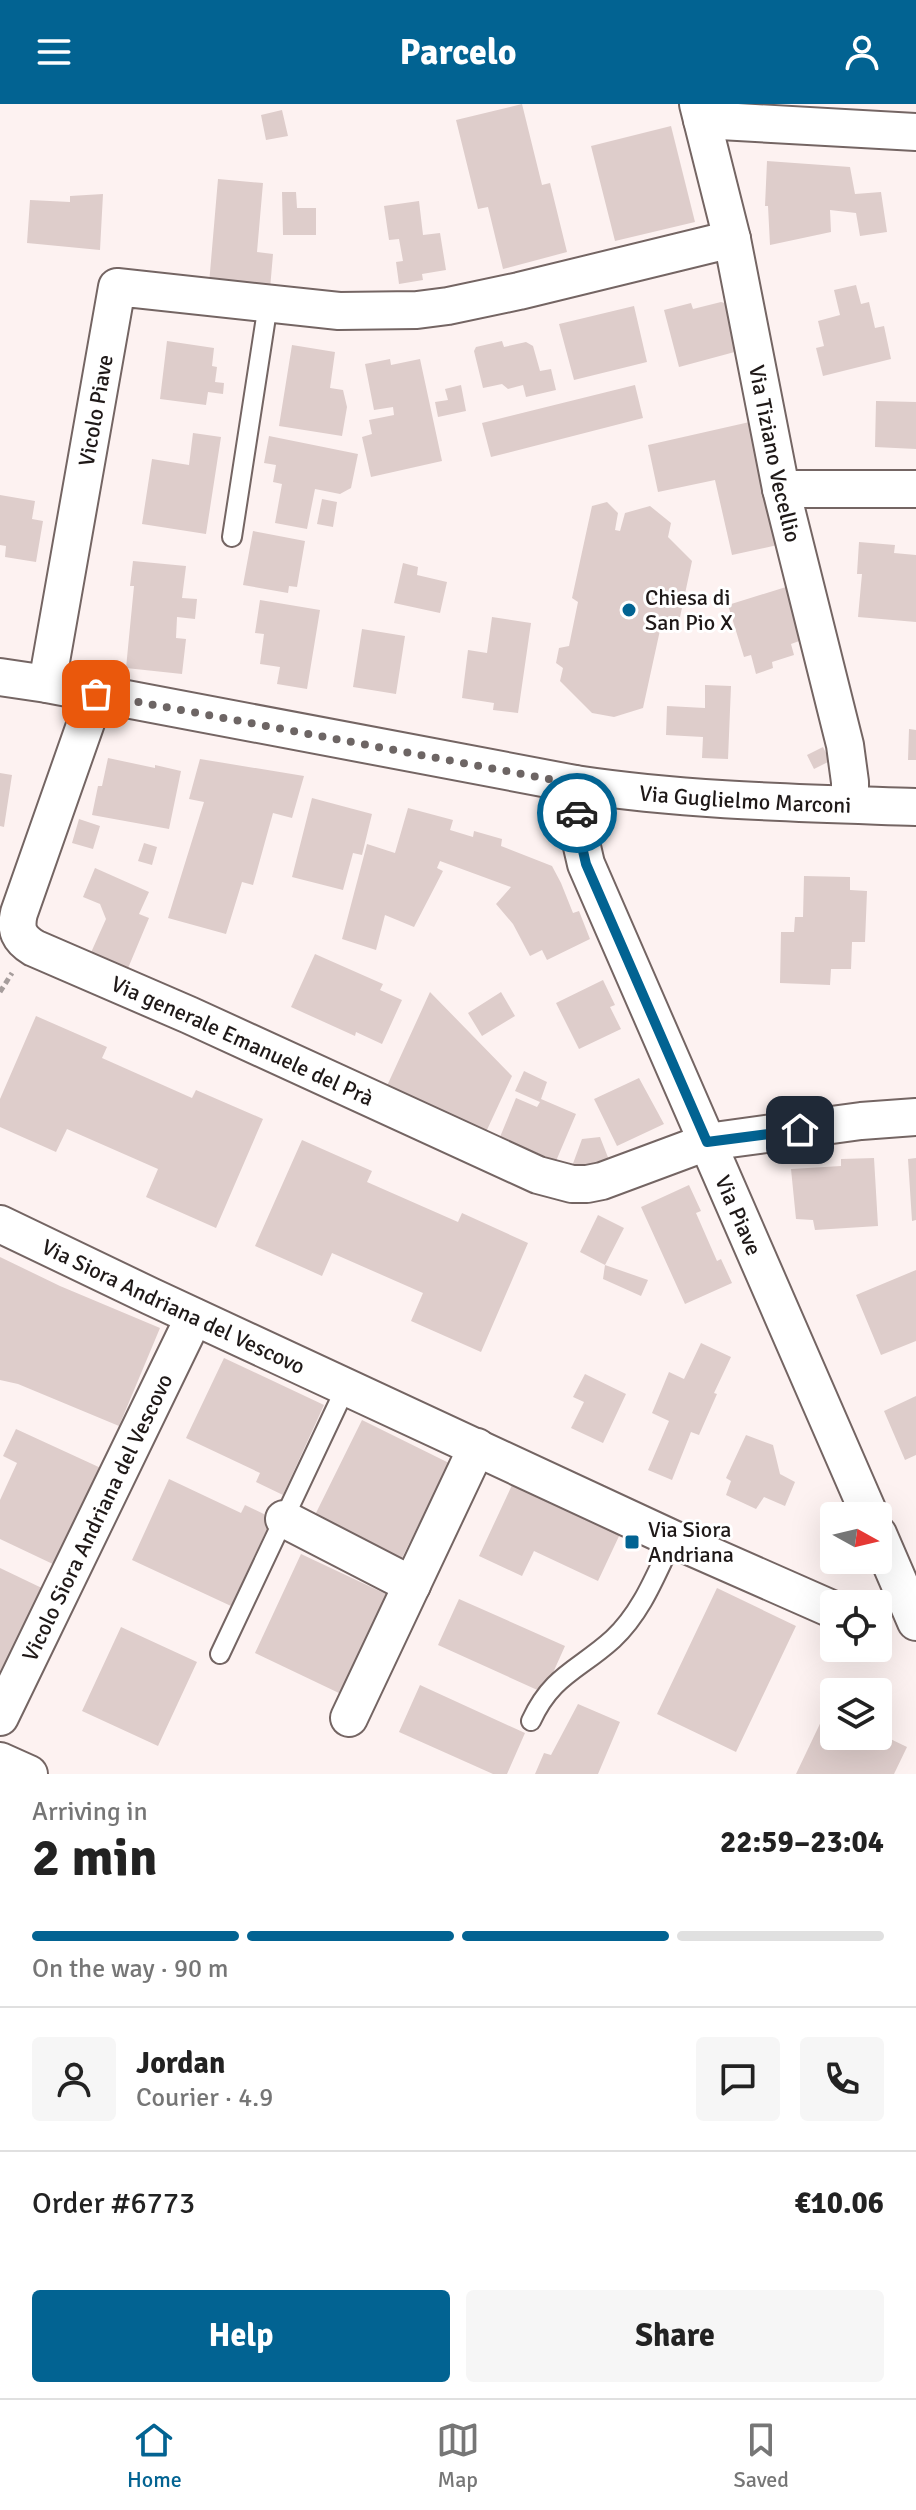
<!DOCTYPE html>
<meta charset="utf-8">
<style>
:root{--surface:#fff;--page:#f6f6f6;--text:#222;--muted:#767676;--line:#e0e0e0;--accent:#026392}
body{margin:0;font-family:Signika,sans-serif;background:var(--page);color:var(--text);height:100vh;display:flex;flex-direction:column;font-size:30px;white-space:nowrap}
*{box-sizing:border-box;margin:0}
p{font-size:26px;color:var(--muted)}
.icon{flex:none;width:44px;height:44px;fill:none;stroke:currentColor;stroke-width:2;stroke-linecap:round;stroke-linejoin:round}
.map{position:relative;height:1670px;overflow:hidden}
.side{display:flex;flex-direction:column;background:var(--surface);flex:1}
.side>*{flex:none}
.needle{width:52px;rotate:98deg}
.tools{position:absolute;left:820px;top:1398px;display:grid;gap:16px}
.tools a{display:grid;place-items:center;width:72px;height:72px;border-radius:8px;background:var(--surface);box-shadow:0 8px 32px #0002;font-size:40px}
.pin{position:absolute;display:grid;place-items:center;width:68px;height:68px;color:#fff;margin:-34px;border-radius:16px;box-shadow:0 4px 12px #0006}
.courier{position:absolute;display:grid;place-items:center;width:80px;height:80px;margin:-40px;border:6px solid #026392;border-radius:50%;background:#fff;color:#222;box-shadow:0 2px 10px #0007}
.head em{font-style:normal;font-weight:700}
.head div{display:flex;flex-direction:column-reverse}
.head{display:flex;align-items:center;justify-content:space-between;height:136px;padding:0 32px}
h1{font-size:52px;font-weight:700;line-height:60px}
.bar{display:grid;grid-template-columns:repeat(4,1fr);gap:12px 8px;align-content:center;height:96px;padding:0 32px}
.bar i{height:10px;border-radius:6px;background:var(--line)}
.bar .on{background:var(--accent)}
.bar p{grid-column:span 4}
.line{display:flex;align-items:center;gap:20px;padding:0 32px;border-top:2px solid var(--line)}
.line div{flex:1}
.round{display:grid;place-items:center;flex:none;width:84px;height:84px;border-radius:8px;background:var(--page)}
.action{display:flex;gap:16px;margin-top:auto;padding:16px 32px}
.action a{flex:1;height:92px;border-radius:8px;background:var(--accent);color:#fff;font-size:32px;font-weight:700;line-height:92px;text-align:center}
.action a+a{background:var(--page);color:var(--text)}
header{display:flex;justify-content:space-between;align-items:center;height:104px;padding:0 32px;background:var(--accent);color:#fff;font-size:36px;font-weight:700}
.tab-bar{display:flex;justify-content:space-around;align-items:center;height:112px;border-top:2px solid var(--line);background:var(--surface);font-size:22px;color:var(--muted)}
.tab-bar a{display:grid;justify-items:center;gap:4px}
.tab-bar .on{color:var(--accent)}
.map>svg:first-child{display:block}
.building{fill:#decdcb}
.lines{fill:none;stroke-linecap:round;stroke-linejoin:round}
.lane-casing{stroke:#746563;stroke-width:22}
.street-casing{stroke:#746563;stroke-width:40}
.path{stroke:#a69d9c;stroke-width:5;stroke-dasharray:6 4;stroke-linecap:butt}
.lane{stroke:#fff;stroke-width:18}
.street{stroke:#fff;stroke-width:36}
.done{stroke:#6d6564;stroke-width:8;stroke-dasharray:0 14.4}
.route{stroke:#026392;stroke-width:10}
.poi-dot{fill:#026392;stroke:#fff;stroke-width:3}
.labels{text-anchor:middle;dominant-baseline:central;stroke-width:6;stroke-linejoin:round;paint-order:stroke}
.street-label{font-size:22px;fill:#1f1918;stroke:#fff}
.poi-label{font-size:22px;fill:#1f1918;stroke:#fff;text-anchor:start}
</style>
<header><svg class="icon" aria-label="menu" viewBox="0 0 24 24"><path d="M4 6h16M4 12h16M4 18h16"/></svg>Parcelo<svg class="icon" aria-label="person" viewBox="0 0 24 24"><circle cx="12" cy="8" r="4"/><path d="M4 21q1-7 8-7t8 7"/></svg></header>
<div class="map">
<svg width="916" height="1670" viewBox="0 0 916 1670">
<rect width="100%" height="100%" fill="#fdf2f1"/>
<!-- building -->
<path class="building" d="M522,0l20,81 8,-2 17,69 -64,17 -15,-62 -10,2 -22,-89z
M282,6l6,26 -22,4 -5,-25z
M671,22l24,96 -80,19 -24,-95z
M767,57l83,6 5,27 26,-2 6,40 -27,4 -4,-23 -26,-3 1,22 -61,13 -2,-39h-3z
M218,75l45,4 -6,69 16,2 -3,35 -61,-5z
M282,88h14l1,16h19v27h-33z
M103,90l-3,56 -73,-7 3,-43 40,2v-6z
M419,97l4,34 17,-2 6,37 -24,4 1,6 -24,4 -3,-22 7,-1 -4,-22 -10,1 -5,-34z
M856,181l5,19 8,-2 6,26 9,-2 7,33 -68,17 -7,-28 8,-2 -6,-25 22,-6 -6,-25z
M721,198l11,3 10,45 -63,17 -15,-57 27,-7 2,6z
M634,202l13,56 -73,18 -15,-56z
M167,237l47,7 -2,18 5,1 -2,15 9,1 -1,11 -15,-2 -2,13 -46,-6z
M502,237l2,6 22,-5 7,4 7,25 11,-2 5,21 -30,7 -3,-12 -15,4 -6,-5 -19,4 -9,-37 2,-4z
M292,241l43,7 -5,36 13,2 4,17 -5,29 -63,-10z
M390,255l1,6 29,-6 22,102 -71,16 -9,-40 10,-3 -3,-14 25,-5 -1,-8 -19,3 -9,-46z
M461,281l5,26 -28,6 -3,-15 13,-2 -3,-11z
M635,281l8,33 -152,39 -9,-34z
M876,297l40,1v47l-41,-2z
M754,317l28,123 -50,11 -17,-75 -57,12 -10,-47z
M193,329l28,4 -15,97 -64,-10 10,-65 37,6z
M269,332l89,18 -7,34 -11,6 -25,-5 -8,40 -32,-6 7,-39 -9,-2 3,-17 -12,-2z
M0,391l35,6 -3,18 11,2 -7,41 -31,-5 1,-11 -6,-1z
M322,395l15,3 -4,25 -16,-3z
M607,398l11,11 -3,17 5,1 5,-18 25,-7 21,17 -3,14 24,24 -12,56 -18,4 -19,87 -29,9 -22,-4 -32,-32 3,-13 -7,-5 3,-15 10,-2 9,-44 -6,-4 20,-92z
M253,427l52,10 -8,46 -8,-1 -1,7 -45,-8z
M859,438l36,3 -1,8 22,2v67l-58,-5 4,-43h-5z
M133,457l53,5 -4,32 15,1 -2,20 -18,-2 -1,21 10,1 -4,35 -56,-6 8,-82h-4z
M403,459l15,4 -1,8 30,7 -7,31 -46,-10z
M786,483l16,53 -11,4 3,11 -22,7 1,6 -17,6 -5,-19 -7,2 -16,-52z
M260,496l60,10 -13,79 -30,-5 3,-17 -20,-3 4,-30 -9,-1z
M492,513l39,6 -13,90 -25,-3 1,-7 -32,-5 6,-48 19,3z
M362,525l43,7 -9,58 -43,-7z
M705,581l26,1 -3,73 -26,-1 1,-21 -37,-2 1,-29 38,2z
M909,625l7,1v30h-8z
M823,643l7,14 -16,8 -7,-14z
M108,654l47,10v-3l26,6 -12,58 -77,-14 6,-29h4z
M200,655l104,17 -12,42 -19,-5 -20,72 -11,-3 -16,52 -58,-16 36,-116 -15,-3z
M0,669l12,2 -8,52 -4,-1z
M312,694l60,16 -10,41 -9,-2 -10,37 -51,-13z
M408,704l45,12 -3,10 23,7 1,-6 28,8 -1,7 51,20 9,17 12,30 6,-2 11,28 -43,21 -5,-10 -12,6 -17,-32 -17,-20 15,-17 -71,-26 -3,7 6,3 -29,56 -29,-12 -9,35 -34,-11 25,-95 28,9z
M79,715l21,7 -7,23 -21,-6z
M144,739l13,4 -5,18 -14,-4z
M95,764l54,24 -10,22 10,4 -23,55 -37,-16 17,-38 -6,-15 -17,-7z
M804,772l46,1v13l17,1 -2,51h-13l-1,27h-20l-1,16 -50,-2 1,-51h13l1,-15h8z
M315,850l68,30 -3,6 22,10 -20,44 -26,-12 -1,4 -64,-29z
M603,876l12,25 -5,2 11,22 -42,20 -23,-46z
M430,888l82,84 -26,56 -100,-44z
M501,888l14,24 -33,20 -14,-23z
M36,912l71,31 -5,11 90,40 4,-8 67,29 -47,109 -70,-31 12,-28 -91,-40 -11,23 -56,-25v-28z
M524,967l23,11 -6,17 35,15 -20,47 -56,-24 16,-39 21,9 3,-5 -25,-11z
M639,974l25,46 -47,22 -23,-47z
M600,1033l11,28 -40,4 11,-30z
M302,1036l70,31 -5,11 91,40 4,-9 66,30 -47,109 -70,-31 12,-28 -91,-40 -10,23 -67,-30z
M874,1054l4,68 -63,4 -2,-10 -17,-1 -5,-50 50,-3v-7z
M916,1054v62l-4,1 -4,-62z
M689,1081l12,26 -5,2 21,48 4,-2 11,24 -47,21 -44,-97z
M598,1111l26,13 -19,37 43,15 -7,16 -38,-17 2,-14 -25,-13z
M0,1153l60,29 100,42 -41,98 -101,-42 -18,-4z
M916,1166v71l-35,14 -25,-60z
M701,1239l30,14 -17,36 3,1 -18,41 -8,-3 -19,48 -24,-10 21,-49 -17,-8 17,-41 15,7z
M224,1254l100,47 -41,90 -27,-13 4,-9 -74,-35z
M585,1270l41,20 -23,49 -32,-15 13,-26 -11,-5z
M916,1292v59l-11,5 -21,-49z
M362,1316l87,43 -48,97 -87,-43z
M16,1325l87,40 -46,97 -57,-27v-39l17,-37 -14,-7z
M746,1331l27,10 7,29 15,8 -10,24 -21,-9 -8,12 -30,-14 5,-14 -5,-3z
M169,1375l72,34 4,-8 27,13 -41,88 -99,-46z
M513,1379l107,51 -22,47 -64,-30 -12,25 -43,-20z
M301,1450l87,41 -47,99 -86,-41z
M0,1464l46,22 -46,99z
M717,1484l79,38 -60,126 -79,-38z
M459,1495l106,47 -21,47 -106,-48z
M121,1523l76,35 -39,84 -76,-35z
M420,1581l105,48 -18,41h-14l-94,-42z
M578,1600l42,18 -22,52h-63l9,-21 7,2z
M827,1605l7,3v24h44v-3l29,14 -13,27h-98z"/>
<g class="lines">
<!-- lane casing -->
<g class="lane-casing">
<path id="lane" d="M232,433l36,-233
M220,1550l126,-267
M531,1617c21,-46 48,-51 82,-82 29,-27 43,-65 60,-100"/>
</g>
<!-- street casing -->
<g class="street-casing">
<g id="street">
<path id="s1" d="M698,0l34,135 49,250 64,256 5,37v22"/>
<path d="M702,16l214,12"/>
<path d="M781,385h135"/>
<path id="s2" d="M0,573l47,7 528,100c113,17 227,19 341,23"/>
<path id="s3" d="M47,580l70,-397 222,24 78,-1 31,-4 71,-15 213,-52"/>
<path id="s4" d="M96,590l-77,219c-4,17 0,26 15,35l155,67 349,160 34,9h15l15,-3 105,-39 154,-21 55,-4"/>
<path id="s5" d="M575,680l2,41 9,39 284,652"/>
<path id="s6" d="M0,1120l150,72 523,243 161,71"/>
<path d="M284,1415l128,66"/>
<path d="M878,1430l38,88"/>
<path id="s7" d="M0,1613l194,-400"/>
<path d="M349,1614l128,-271"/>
<path d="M0,1657l29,13"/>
</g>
</g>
<!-- path -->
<path class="path" d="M0,888l12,-19"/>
<!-- lane -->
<use href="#lane" class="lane"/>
<!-- street -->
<use href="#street" class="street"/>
</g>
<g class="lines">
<!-- done -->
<path class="done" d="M96,590l479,90 2,29"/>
<!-- route -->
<path class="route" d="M577,709v12l9,39 121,278 93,-12"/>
</g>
<!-- markers -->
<g class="poi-dot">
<circle cx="629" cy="506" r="8"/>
<rect x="624" y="1430" width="16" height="16" rx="4"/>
</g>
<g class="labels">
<!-- street labels -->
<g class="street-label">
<text stroke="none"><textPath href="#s3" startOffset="278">Vicolo Piave</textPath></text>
<text stroke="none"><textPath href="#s1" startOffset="358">Via Tiziano Vecellio</textPath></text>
<text stroke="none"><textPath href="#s2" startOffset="756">Via Guglielmo Marconi</textPath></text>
<text stroke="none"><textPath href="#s4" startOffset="502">Via generale Emanuele del Prà</textPath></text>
<text stroke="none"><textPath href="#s5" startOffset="464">Via Piave</textPath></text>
<text stroke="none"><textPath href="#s6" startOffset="192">Via Siora Andriana del Vescovo</textPath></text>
<text stroke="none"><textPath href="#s7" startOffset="222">Vicolo Siora Andriana del Vescovo</textPath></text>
</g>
<!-- poi labels -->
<g class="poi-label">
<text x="645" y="493">Chiesa di<tspan x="645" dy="25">San Pio X</tspan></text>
<text x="648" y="1425">Via Siora<tspan x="648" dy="25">Andriana</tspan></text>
</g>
</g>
</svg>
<div class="tools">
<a><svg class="needle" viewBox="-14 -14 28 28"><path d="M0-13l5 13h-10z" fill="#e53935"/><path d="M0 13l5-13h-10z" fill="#767676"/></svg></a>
<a><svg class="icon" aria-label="locate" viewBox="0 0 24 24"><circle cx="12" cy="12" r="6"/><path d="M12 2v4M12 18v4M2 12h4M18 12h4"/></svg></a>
<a><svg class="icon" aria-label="layers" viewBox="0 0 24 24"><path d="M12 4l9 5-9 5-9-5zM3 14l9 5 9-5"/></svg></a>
</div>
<div class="pin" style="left:96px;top:590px;background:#ea580c"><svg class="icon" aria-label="bag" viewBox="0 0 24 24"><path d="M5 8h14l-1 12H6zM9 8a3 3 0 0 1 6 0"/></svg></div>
<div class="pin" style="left:800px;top:1026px;background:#1f2937"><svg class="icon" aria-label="home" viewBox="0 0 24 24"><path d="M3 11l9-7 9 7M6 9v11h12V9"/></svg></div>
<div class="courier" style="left:577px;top:709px"><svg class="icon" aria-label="car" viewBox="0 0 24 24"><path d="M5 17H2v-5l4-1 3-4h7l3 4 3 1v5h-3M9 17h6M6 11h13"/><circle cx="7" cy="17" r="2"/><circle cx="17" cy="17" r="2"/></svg></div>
</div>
<section class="side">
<div class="head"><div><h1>2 min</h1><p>Arriving in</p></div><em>22:59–23:04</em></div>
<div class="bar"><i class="on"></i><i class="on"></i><i class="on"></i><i></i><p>On the way · 90 m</p></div>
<div class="line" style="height:144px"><a class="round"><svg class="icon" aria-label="person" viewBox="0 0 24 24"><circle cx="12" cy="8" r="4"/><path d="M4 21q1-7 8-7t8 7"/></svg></a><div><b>Jordan</b><p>Courier · 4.9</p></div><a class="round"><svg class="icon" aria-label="chat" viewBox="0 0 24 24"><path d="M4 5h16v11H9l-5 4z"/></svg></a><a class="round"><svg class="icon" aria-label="phone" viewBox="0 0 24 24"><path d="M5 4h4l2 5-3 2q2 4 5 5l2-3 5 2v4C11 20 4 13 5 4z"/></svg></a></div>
<div class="line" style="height:104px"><div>Order #6773</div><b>€10.06</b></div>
<div class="action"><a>Help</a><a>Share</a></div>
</section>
<nav class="tab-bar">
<a class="on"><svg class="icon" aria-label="home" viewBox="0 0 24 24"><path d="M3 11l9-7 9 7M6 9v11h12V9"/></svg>Home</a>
<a><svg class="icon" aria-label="map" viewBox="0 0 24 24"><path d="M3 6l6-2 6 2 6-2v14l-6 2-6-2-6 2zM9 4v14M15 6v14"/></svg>Map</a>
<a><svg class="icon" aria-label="saved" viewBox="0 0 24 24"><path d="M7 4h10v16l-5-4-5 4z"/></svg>Saved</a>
</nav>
